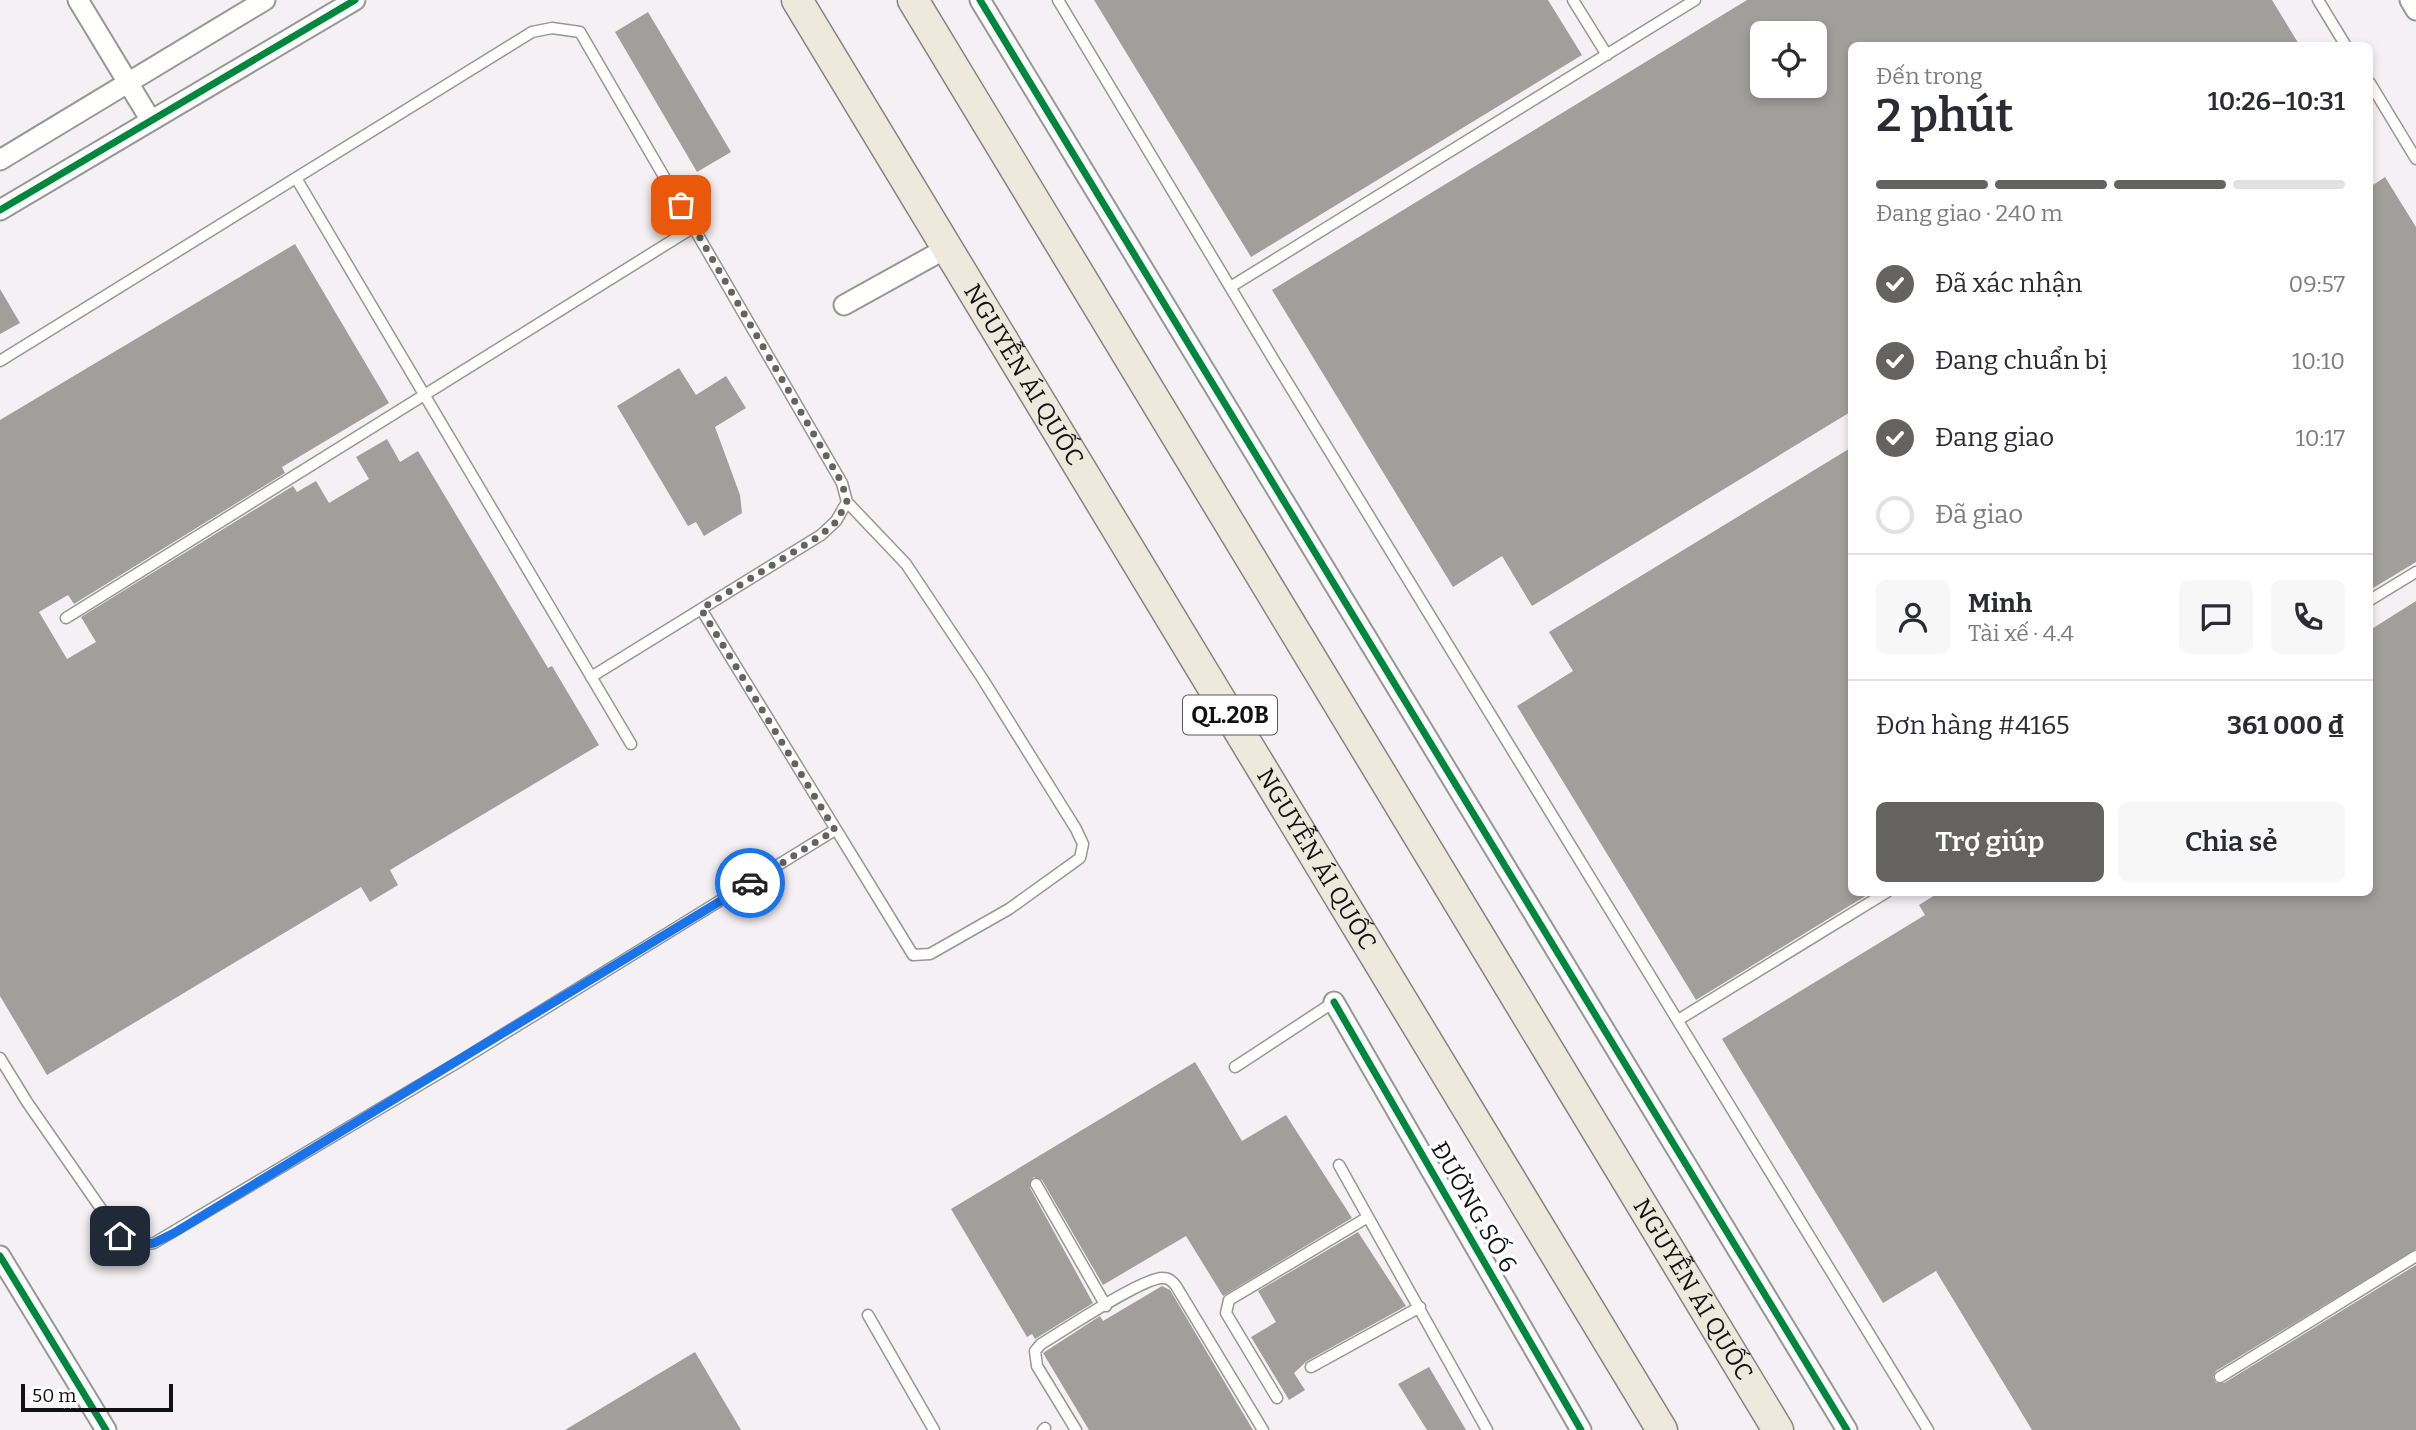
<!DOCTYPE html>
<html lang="vi">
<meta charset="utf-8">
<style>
:root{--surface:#fff;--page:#f7f7f7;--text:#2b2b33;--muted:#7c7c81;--line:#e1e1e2;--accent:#646362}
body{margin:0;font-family:Bitter,serif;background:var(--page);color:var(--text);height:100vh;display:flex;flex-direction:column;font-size:26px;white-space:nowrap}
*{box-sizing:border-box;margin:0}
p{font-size:23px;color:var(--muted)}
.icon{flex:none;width:38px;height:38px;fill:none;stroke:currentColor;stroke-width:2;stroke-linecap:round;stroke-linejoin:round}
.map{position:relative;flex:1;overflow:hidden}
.drawer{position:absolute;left:1848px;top:42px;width:525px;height:854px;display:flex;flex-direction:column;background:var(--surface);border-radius:10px;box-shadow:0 4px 10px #0003}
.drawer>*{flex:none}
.tools{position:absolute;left:1750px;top:21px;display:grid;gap:14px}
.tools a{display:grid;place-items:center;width:77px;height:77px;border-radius:10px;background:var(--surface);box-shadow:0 4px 10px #0003;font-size:35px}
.scale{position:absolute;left:21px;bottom:18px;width:152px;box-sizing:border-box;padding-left:7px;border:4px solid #111;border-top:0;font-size:19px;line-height:24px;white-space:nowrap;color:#111;-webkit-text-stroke:5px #fff;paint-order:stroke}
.pin{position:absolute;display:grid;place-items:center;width:60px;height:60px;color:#fff;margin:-30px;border-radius:14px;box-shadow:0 4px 10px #0006}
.courier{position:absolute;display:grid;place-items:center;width:70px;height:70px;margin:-35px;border:5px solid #1a73e8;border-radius:50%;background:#fff;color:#222;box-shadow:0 2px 9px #0007}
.summary em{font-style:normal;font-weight:600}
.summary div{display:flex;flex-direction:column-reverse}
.summary{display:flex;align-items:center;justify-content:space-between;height:119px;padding:0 28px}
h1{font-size:46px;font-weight:600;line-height:52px}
.bar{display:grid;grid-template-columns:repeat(4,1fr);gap:10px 7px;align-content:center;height:84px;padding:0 28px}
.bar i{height:9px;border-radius:5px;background:var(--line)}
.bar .selected{background:var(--accent)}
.bar p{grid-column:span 4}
.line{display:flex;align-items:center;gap:18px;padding:0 28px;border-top:2px solid var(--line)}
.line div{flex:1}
.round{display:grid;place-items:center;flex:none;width:74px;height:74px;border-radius:10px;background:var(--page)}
ol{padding:0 28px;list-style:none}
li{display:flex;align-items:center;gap:21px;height:77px}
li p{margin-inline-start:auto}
li .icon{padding:7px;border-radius:50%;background:var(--accent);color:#fff;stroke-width:4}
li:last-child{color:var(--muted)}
li i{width:38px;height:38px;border:4px solid var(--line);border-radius:50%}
.action{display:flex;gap:14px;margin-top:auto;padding:14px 28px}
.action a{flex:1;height:80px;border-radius:10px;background:var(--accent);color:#fff;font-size:28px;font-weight:600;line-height:80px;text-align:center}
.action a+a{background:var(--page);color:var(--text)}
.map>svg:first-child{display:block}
.industrial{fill:#f5f0f3;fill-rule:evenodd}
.building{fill:#a19f9c;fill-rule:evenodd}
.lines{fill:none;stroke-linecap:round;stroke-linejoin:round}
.service-casing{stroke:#979795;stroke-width:13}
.minor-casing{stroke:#979795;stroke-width:23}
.primary-casing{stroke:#858482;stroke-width:33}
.service{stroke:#fffffe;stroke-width:10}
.minor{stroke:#fffffe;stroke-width:19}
.primary{stroke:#ede9dc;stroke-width:30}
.cycleway-casing{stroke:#fff;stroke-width:11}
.cycleway{stroke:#00873e;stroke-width:7}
.done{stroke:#646362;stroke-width:7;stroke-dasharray:0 12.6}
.route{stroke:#1a73e8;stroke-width:9}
.labels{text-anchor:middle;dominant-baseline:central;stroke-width:7;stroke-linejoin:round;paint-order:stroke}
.shield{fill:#fff;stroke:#585858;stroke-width:2}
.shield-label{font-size:23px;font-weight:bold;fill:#111}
.street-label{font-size:24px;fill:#111;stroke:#fff}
</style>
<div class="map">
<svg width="2416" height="1430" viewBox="0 0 2416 1430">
<rect width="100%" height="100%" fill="#fdfcf7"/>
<!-- industrial -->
<path class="industrial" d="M0,0h2416v1430h-2416zM1762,33h53v53h-53zM1852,46h518v846h-518z"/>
<!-- building -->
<path class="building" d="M1094,0h454l34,55 -331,202z
M1747,0h525l28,46h-448v365l-320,195 -30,-50 -49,31 -181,-297zM1762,33h53v53h-53z
M648,12l83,140 -34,20 -82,-140z
M2385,177l31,50v335l-46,28v-403z
M295,244l94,159 -107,64 3,6 -211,131 -6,-9 -29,17 28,47 29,-17 -15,-25 212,-131 4,6 19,-11 13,22 40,-24 -13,-22 31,-18 13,23 18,-11 130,217 4,-2 47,79 -209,125 8,15 -28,17 -9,-15 -314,188 -47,-79v-576z
M0,289l20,34 -20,11z
M679,368l17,27 30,-19 20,32 -31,19 25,68 2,18 -38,23 -8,-14 -8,4 -71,-120z
M1852,447v445h20l-176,108 -179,-294 56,-35 -24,-39z
M2416,601v648l-200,122 -3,6 3,6h8l192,-118v165h-384l-96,-159 -53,32 -161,-264 203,-124 -6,-10 21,-13h430v-262z
M1195,1062l47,79 44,-26 66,103 -129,78 -37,-60 -83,49 -61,-105 -9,-3 -3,11 63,115 -58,36 -3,-5 -5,3 -76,-128z
M1358,1232l48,74 -99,55 -13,12 11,17 -16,10 -38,-63 25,-15 -18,-31z
M1162,1286l8,4 83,140h-164l-46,-77 57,-37 3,5z
M695,1352l46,78h-176z
M1429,1367l37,63h-39l-29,-46z"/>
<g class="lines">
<!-- service casing -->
<g class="service-casing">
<path id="service" d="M1058,0l217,362 653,1068
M1573,0l34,55
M2318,0l28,46
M2370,83l46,76
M296,178l335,566
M1232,286l463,-286
M0,361l532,-329 20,-4 28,4 262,451 5,19 -11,19 -15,14 -230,142
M2370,600l46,-28
M701,609l212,346 17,-1 79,-45 71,-51 3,-14 -7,-15 -94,-151 -76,-114 -59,-62
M66,618l628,-391
M1678,1020l209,-128
M0,1058l27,44 93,134 15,10 19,-3 306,-182 375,-231
M1235,1067l99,-65
M1339,1165l148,265
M1036,1184l70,122
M868,1315l66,115
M1311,1367l109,-60
M2220,1377l196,-121
M1277,1398l-51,-85 3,-13 139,-83
M1043,1430l2,-2
M1076,1430l-39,-64 -2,-15 6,-7c22,-13 102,-67 122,-66 6,0 9,3 13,8l87,144"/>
</g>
<!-- minor casing -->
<g class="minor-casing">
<path id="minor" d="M78,0l72,119
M980,0l867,1430
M2410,0l6,10
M0,160l265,-160
M0,210l355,-210
M844,305l103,-57
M1334,1002l247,428
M0,1256l106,174"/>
</g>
<!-- primary casing -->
<g class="primary-casing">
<g id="primary">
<path id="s1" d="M797,0l865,1430"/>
<path id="s2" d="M913,0l865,1430"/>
</g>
</g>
<!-- service -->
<use href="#service" class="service"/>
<!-- minor -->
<use href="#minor" class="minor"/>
<!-- primary -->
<use href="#primary" class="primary"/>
<!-- cycleway casing -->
<g class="cycleway-casing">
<path id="cycleway" d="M980,0l867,1430
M0,210l355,-210
M1334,1002l247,428
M0,1256l106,174"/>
</g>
<!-- cycleway -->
<use href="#cycleway" class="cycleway"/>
</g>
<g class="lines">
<!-- done -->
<path class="done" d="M681,205l161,278 5,19 -11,20 -15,13 -120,74 134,221 -85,53"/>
<!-- route -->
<path class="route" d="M120,1236l15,10 19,-3 20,-10 576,-350"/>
</g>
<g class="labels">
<!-- shield labels -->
<rect class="shield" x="1183" y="695.5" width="94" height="39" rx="5"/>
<g class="shield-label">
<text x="1230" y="715">QL.20B</text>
</g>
<!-- street labels -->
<g class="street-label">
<text stroke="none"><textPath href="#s1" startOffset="438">NGUYỄN ÁI QUỐC</textPath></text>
<text stroke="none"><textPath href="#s1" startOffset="1004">NGUYỄN ÁI QUỐC</textPath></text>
<text transform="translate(1474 1207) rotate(60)">ĐƯỜNG SỐ 6</text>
<text stroke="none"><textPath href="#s2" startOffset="1507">NGUYỄN ÁI QUỐC</textPath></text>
</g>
</g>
</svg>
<div class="tools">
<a><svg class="icon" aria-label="locate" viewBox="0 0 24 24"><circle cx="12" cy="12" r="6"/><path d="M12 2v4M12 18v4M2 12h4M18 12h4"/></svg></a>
</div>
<div class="scale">50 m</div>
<div class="pin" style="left:681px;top:205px;background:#ea580c"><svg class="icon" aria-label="bag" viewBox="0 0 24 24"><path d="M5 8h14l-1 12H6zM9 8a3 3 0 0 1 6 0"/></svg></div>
<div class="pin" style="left:120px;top:1236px;background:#1f2937"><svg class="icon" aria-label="home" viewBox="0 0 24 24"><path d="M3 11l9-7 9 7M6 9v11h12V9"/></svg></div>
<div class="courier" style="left:750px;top:883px"><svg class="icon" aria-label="car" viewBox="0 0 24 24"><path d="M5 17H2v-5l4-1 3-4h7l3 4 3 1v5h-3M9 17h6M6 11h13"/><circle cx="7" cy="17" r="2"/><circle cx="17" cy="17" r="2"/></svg></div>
<section class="drawer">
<div class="summary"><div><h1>2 phút</h1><p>Đến trong</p></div><em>10:26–10:31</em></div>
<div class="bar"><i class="selected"></i><i class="selected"></i><i class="selected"></i><i></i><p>Đang giao · 240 m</p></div>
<ol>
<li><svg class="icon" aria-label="check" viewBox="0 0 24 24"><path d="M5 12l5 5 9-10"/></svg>Đã xác nhận<p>09:57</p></li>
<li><svg class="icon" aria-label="check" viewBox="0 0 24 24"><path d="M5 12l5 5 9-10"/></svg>Đang chuẩn bị<p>10:10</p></li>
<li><svg class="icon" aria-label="check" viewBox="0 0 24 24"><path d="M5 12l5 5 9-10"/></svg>Đang giao<p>10:17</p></li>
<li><i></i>Đã giao</li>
</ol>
<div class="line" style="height:126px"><a class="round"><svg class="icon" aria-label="person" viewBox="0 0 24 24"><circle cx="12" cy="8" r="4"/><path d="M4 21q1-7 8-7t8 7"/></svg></a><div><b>Minh</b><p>Tài xế · 4.4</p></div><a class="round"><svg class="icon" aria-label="chat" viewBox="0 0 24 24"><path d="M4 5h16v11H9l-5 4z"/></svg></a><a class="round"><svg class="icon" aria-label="phone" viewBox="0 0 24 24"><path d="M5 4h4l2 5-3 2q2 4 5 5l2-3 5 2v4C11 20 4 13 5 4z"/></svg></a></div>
<div class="line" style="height:91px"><div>Đơn hàng #4165</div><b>361 000 ₫</b></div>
<div class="action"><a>Trợ giúp</a><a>Chia sẻ</a></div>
</section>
</div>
